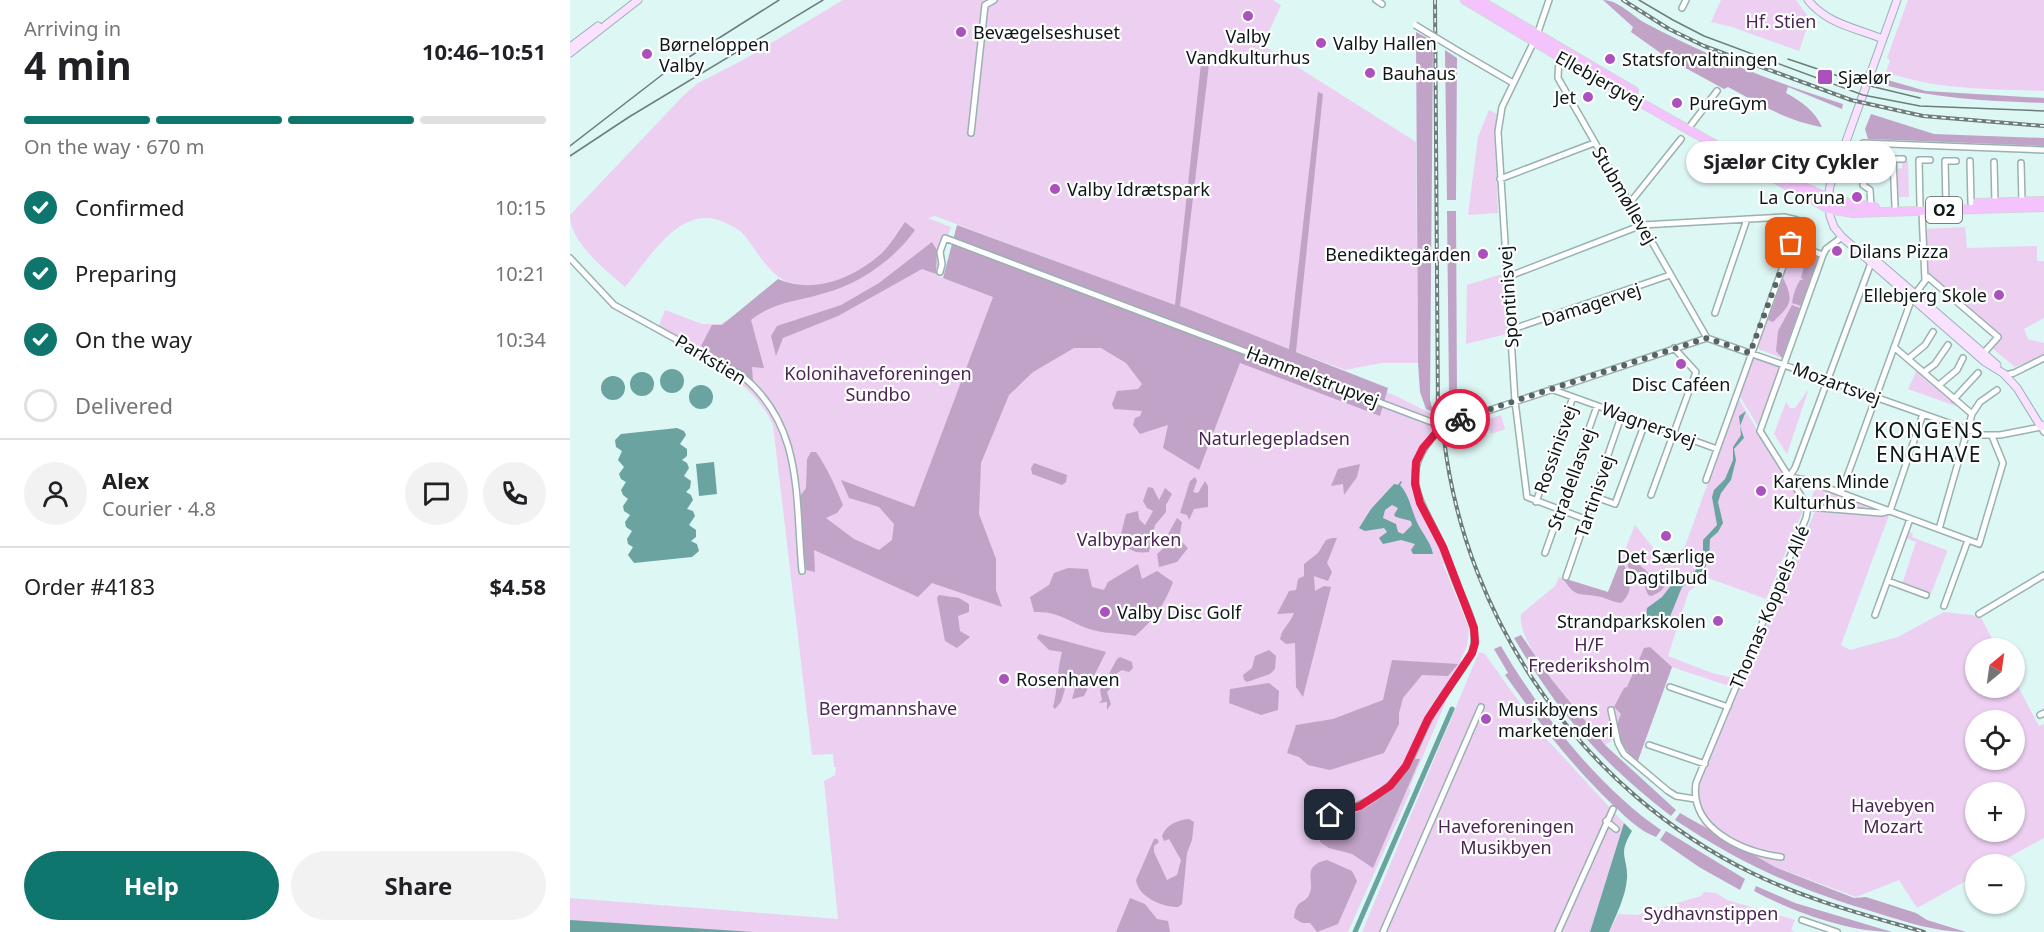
<!DOCTYPE html>
<meta charset="utf-8">
<style>
:root{--surface:#fff;--page:#f2f2f2;--text:#202124;--muted:#757577;--line:#e0e0e0;--accent:#0f766e}
body{margin:0;font-family:"Noto Sans",sans-serif;background:var(--page);color:var(--text);height:100vh;display:flex;flex-direction:column;font-size:22px;white-space:nowrap}
*{box-sizing:border-box;margin:0}
p{font-size:20px;color:var(--muted)}
.icon{flex:none;width:33px;height:33px;fill:none;stroke:currentColor;stroke-width:2;stroke-linecap:round;stroke-linejoin:round}
.map{position:relative;flex:1;overflow:hidden}
.panel{display:flex;flex-direction:column;background:var(--surface);width:570px}
.panel>*{flex:none}
.needle{width:39px;rotate:29deg}
.buttons{position:absolute;left:1395px;top:638px;display:grid;gap:12px}
.buttons a{display:grid;place-items:center;width:60px;height:60px;border-radius:50%;background:var(--surface);box-shadow:0 2px 4px #0004;font-size:30px}
.pin{position:absolute;display:grid;place-items:center;width:51px;height:51px;color:#fff;margin:-26px;border-radius:12px;box-shadow:0 3px 9px #0006}
.courier{position:absolute;display:grid;place-items:center;width:60px;height:60px;margin:-30px;border:4px solid #e11d48;border-radius:50%;background:#fff;color:#222;box-shadow:0 2px 8px #0007}
.bubble{position:absolute;height:42px;border-radius:21px;background:var(--surface);box-shadow:0 2px 4px #0004;font-size:20px;font-weight:700;line-height:42px;text-align:center}
.overview em{font-style:normal;font-weight:700}
.overview div{display:flex;flex-direction:column-reverse}
.overview{display:flex;align-items:center;justify-content:space-between;height:102px;padding:0 24px}
h1{font-size:39px;font-weight:700;line-height:45px}
.bar{display:grid;grid-template-columns:repeat(4,1fr);gap:9px 6px;align-content:center;height:72px;padding:0 24px}
.bar i{height:8px;border-radius:4px;background:var(--line)}
.bar .selected{background:var(--accent)}
.bar p{grid-column:span 4}
.line{display:flex;align-items:center;gap:15px;padding:0 24px;border-top:2px solid var(--line)}
.line div{flex:1}
.round{display:grid;place-items:center;flex:none;width:63px;height:63px;border-radius:32px;background:var(--page)}
ol{padding:0 24px;list-style:none}
li{display:flex;align-items:center;gap:18px;height:66px}
li p{margin-inline-start:auto}
li .icon{padding:6px;border-radius:50%;background:var(--accent);color:#fff;stroke-width:4}
li:last-child{color:var(--muted)}
li i{width:33px;height:33px;border:3px solid var(--line);border-radius:50%}
.cta{display:flex;gap:12px;margin-top:auto;padding:12px 24px}
.cta a{flex:1;height:69px;border-radius:36px;background:var(--accent);color:#fff;font-size:24px;font-weight:700;line-height:69px;text-align:center}
.cta a+a{background:var(--page);color:var(--text)}
main{display:flex;flex:1;min-height:0}
.map>svg:first-child{display:block}
.green{fill:#edcff2;fill-rule:evenodd}
.forest{fill:#c1a3c7}
.water{fill:#6aa39f;fill-rule:evenodd}
.lines{fill:none;stroke-linecap:round;stroke-linejoin:round}
.stream{stroke:#6aa39f;stroke-width:1.5}
.canal{stroke:#6aa39f;stroke-width:5}
.street-casing{stroke:#99b2b0;stroke-width:8}
.secondary-casing{stroke:#99b2b0;stroke-width:9}
.primary-casing{stroke:#d3d5d5;stroke-width:10}
.street{stroke:#fff;stroke-width:5}
.secondary{stroke:#fae1ff;stroke-width:7}
.primary{stroke:#f4c3fe;stroke-width:8}
.tram{stroke:#6c7d7c;stroke-width:1.5}
.rail-casing{stroke:#6c7d7c;stroke-width:4}
.rail{stroke:#fff;stroke-width:1.5;stroke-dasharray:4.5;stroke-linecap:butt}
.street-bridge-casing{stroke:#99b2b0;stroke-width:8;stroke-linecap:butt}
.street-bridge{stroke:#fff;stroke-width:5}
.done{stroke:#566564;stroke-width:6;stroke-dasharray:0 10.8}
.route{stroke:#e11d48;stroke-width:8}
.poi-dot{fill:#ab51bd;stroke:#fff;stroke-width:2}
.labels{text-anchor:middle;dominant-baseline:central;stroke-width:4.5;stroke-linejoin:round;paint-order:stroke}
.shield{fill:#fff;stroke:#565d5c;stroke-width:1.5}
.shield-label{font-size:16px;font-weight:bold;fill:#0d1716}
.park-label{font-size:18px;fill:#4b2553;stroke:#fff}
.poi-label{font-size:18px;fill:#0d1716;stroke:#fff;text-anchor:start}
.street-label{font-size:18px;fill:#0d1716;stroke:#fff}
.quarter-label{font-size:21px;letter-spacing:1.5px;fill:#0d1716;stroke:#fff}
</style>
<main>
<section class="panel">
<div class="overview"><div><h1>4 min</h1><p>Arriving in</p></div><em>10:46–10:51</em></div>
<div class="bar"><i class="selected"></i><i class="selected"></i><i class="selected"></i><i></i><p>On the way · 670 m</p></div>
<ol>
<li><svg class="icon" aria-label="check" viewBox="0 0 24 24"><path d="M5 12l5 5 9-10"/></svg>Confirmed<p>10:15</p></li>
<li><svg class="icon" aria-label="check" viewBox="0 0 24 24"><path d="M5 12l5 5 9-10"/></svg>Preparing<p>10:21</p></li>
<li><svg class="icon" aria-label="check" viewBox="0 0 24 24"><path d="M5 12l5 5 9-10"/></svg>On the way<p>10:34</p></li>
<li><i></i>Delivered</li>
</ol>
<div class="line" style="height:108px"><a class="round"><svg class="icon" aria-label="person" viewBox="0 0 24 24"><circle cx="12" cy="8" r="4"/><path d="M4 21q1-7 8-7t8 7"/></svg></a><div><b>Alex</b><p>Courier · 4.8</p></div><a class="round"><svg class="icon" aria-label="chat" viewBox="0 0 24 24"><path d="M4 5h16v11H9l-5 4z"/></svg></a><a class="round"><svg class="icon" aria-label="phone" viewBox="0 0 24 24"><path d="M5 4h4l2 5-3 2q2 4 5 5l2-3 5 2v4C11 20 4 13 5 4z"/></svg></a></div>
<div class="line" style="height:78px"><div>Order #4183</div><b>$4.58</b></div>
<div class="cta"><a>Help</a><a>Share</a></div>
</section>
<div class="map">
<svg width="1474" height="932" viewBox="0 0 1474 932">
<rect width="100%" height="100%" fill="#ddf7f5"/>
<!-- green -->
<path class="green" d="M273,0h430l8,5 -18,40 153,97 2,221h-37l-36,7 -410,-154 -7,2 23,9 -15,44h-7l14,7 360,82 93,36 40,20 -5,7 2,7c-45,49 -6,84 13,134h-3l26,64 -2,18 -7,15h3l-54,128 2,1 -63,142h-778v-34l268,21 -14,-138 11,-6 1,-8h-2l-1,-13 -21,1 -39,-330c-21,-47 -75,-69 -117,-92l9,-23 37,14h19l68,-41c-19,-8 -32,-31 -44,-47 -6,-7 -11,-9 -19,-13 -45,-22 -76,35 -101,64 -19,-17 -55,-44 -55,-72l114,-120 14,-12 45,-23z
M1151,0h75l14,19 -11,32 -67,-24 -21,-5z
M1338,0h136v91c-53,-2 -108,-1 -158,-19l4,-12 -3,-2z
M919,110l8,4 -2,28 3,71 -30,2 10,-78z
M1332,161h6l1,36h-10l-3,-28 6,-1z
M1395,227l2,21 70,-2v15h7v57l-20,11 4,10 16,4v12l-29,12 -23,-19 10,-12 -74,-64 -2,-43z
M1223,246l28,9 -37,104 -28,-11z
M935,273l2,61 -41,10 1,-59z
M1183,357l28,11 -22,60 -20,-33z
M1347,370l30,28 2,-2 15,13 -56,-20z
M1237,391h1l-21,63 -13,-20 12,-32 4,6h5z
M1168,398l66,110 -38,91 -58,-21 -19,13 -21,65 44,17 22,5 -5,8 -57,-19 -35,96 -17,-22 -1,-6 -14,10c-22,-26 -89,-99 -84,-131l34,-28 4,-9 49,15 27,-67 28,35 9,3 14,-19z
M931,415l4,14 -14,5 -1,-4 -5,1 1,6 -16,5v-13l3,-1v-3z
M1246,486l50,19 1,1 -2,3 -51,-5 -4,-2z
M1246,509l73,6 -48,130 9,5 48,-13 46,-25 36,4 17,32h-21v39h38l1,-6 24,45 5,-2v114l-48,26h-20l-1,12 -58,32 -18,-28 -43,17 -81,-30 -71,-36 -9,-39zM1406,720h38v39h-38zM1406,792h38v39h-38z
M1338,532l5,1 -1,4 34,13 1,2 -16,42 -29,-10 14,-42 -10,-4z
M909,652l6,2 56,79 83,90 -34,109h-228z
M1134,892l12,1 11,7 68,20 -4,10 4,2h-186l9,-18 19,1 64,-19z"/>
<!-- forest -->
<path class="forest" d="M1033,0c16,0 30,17 44,24 62,33 130,59 196,80l-1,5 -54,-22 -2,6c16,9 28,17 36,34 -36,-6 -62,-23 -94,-40l-4,2 -55,-30 -38,-27 2,-5z
M846,32l17,9 -3,359 3,12 -7,-3 -6,-17 -2,-29z
M875,50l12,8 -1,142h-9z
M632,54l8,2 -30,250 109,43 29,-257 5,2 -27,258 92,36 -8,28 -140,-53 -41,107 -36,-22 5,-23 -28,9 -7,-9 2,-7 5,-2 2,-5 -28,-2 -2,-5 5,-13 21,-2 4,-5 -16,-21 -25,-15h-27l-41,24 -24,23 -28,68 -2,51 17,45v31l6,17 -70,-24 -14,14 -104,-47 1,22 -9,-2 -9,-70 9,-12 1,-29 4,-7h5c10,13 21,38 27,53l-6,8 -11,5 28,21 25,11 13,-10 2,-16 -15,-17 -30,-9 -8,-18 73,27 79,-210 -50,-19 14,-53 218,80z
M1314,79l42,12 118,7v5c-55,-2 -106,-4 -160,-18z
M1301,114l63,20 110,4v8l-176,-7 -3,-10z
M877,211h9l1,186 -10,15 -2,-8 4,-12z
M335,222l10,8c-20,29 -56,54 -90,63 -29,9 -49,8 -74,27l13,48 -12,-1 1,14 -52,-35 11,-21h10l56,-46c36,16 76,-1 104,-26 9,-9 16,-21 23,-31z
M362,242l5,8 -1,24 -14,-5 -84,47 -55,22 -7,18 -5,-20 6,-10 64,-21 38,-22z
M1238,251l11,4 -18,51 -9,-3c1,-9 4,-16 8,-23l4,-1 -3,-1z
M1213,278c12,24 7,27 -10,44l-5,-2z
M1222,305l8,3 -18,50 -6,-7 2,-20z
M464,463l33,12 -1,7 -4,3 -30,-11 -1,-6z
M790,464l-3,13 -13,18 -1,-11 -12,2 7,-17z
M625,477l2,4 -4,11 5,1 7,-12 3,5v21l-14,2 -5,11 -2,-5 -7,-2 10,-32z
M578,487l5,1 6,12 6,-12 7,6 -6,11v7l-11,13 -6,27c-14,2 -22,-2 -29,-14l6,-24 12,-3 1,8 6,6 8,-14 -6,-3 -4,-7z
M607,518l5,4 -3,17 9,9 -11,14 -18,5 -2,-13 9,-8 1,-10z
M762,538h5l-10,25 5,9 -4,9 -14,-5 1,15 9,-5 7,1 -28,110 -7,-10 -1,-44 -9,1 -6,-5c2,-11 10,-15 14,-26l-17,1 12,-23 7,-1 2,-11 6,-3v-12l14,-11 8,-13z
M1059,555l28,26 10,2 -6,8 -9,5 -4,-1 -5,-13 -14,-13 -3,-9z
M1051,559c8,15 15,31 0,44 -8,-1 -13,-4 -20,-6 -21,-5 -25,3 -38,-19l45,14z
M568,564l4,15 15,-8 16,11c-8,22 -20,39 -38,54 -13,-3 -25,-2 -38,-5 -24,-5 -34,-20 -63,-19l-4,-15 19,-12 5,-12 14,-5 20,1 4,18 12,3 4,-8z
M369,595l20,3 10,6v8l-11,4 2,15 10,6 -13,11 -12,-7 -8,-43z
M469,634l67,18 -22,44 -12,3 3,-11 -3,-2h-6l-5,16 -6,7 -2,-2c5,-18 4,-37 9,-55l-13,-2 -12,-12z
M951,635l31,45 53,65 71,65 -5,6c-70,-54 -112,-102 -157,-178z
M931,646c37,64 98,142 160,184l-5,7c-17,-6 -31,-21 -44,-33 -42,-40 -74,-83 -107,-129l3,-2 -14,-24z
M1080,647l22,20 -35,96c-11,-12 -26,-31 -16,-49l-7,-7 10,-19 3,-1 17,-39z
M699,650l7,6 -1,13 -5,5 -23,8 -3,-2 -1,-5 9,-7 3,-12z
M550,657l12,5 1,6 -4,4 -7,-2 -8,5 -2,12 -5,5 4,12 -4,6v-8l-8,1 3,-3 -2,-10 17,-31z
M822,660l66,4 -10,12 -26,-1 -19,23 -4,15v11l-15,29 -54,17 -22,-5 -9,-8 -12,-4 9,-28 37,-6 50,-19z
M699,683l10,8 -1,19 -17,5 -32,-12 1,-14z
M845,759h5l-47,109 -21,-14 -23,-6 -9,-6 -1,-8 9,-14c38,-4 66,-30 87,-61z
M1110,813l95,54 79,31 12,-1 50,16 11,7 39,12c-31,0 -59,-10 -89,-19 -78,-23 -134,-48 -202,-93z
M619,819l5,3 -2,18 -5,13 -5,51 -4,3c-16,0 -40,-10 -42,-27l18,-41h3l2,3 -5,4v6l13,28 10,-5 4,-15 -12,-21 -5,2 -2,-5c4,-11 15,-16 27,-17z
M1096,831l79,48 -5,11 -41,-23 -39,-27z
M757,860l25,11 5,10 -19,43 -21,8 -7,-9h-8l-8,-5c2,-20 10,-13 15,-23 7,-13 -9,-29 18,-35z
M1186,886l39,17 97,29c-44,0 -99,-20 -138,-41z
M560,898l15,6 12,15 11,2 2,11h-54z"/>
<!-- water -->
<path class="water" d="M90 381a12 12 0 1 1 24 0a12 12 0 1 1-24 0Z
M60 384a12 12 0 1 1 24 0a12 12 0 1 1-24 0Z
M31 388a12 12 0 1 1 24 0a12 12 0 1 1-24 0Z
M119 397a12 12 0 1 1 24 0a12 12 0 1 1-24 0Z
M1176,411l-6,15 4,12 -10,11 2,11 -5,20 -10,13 -3,9 5,21 -5,9 -8,7 -1,20 -6,13 -21,15 -15,37c-8,5 -17,1 -21,-7l1,-9 15,-11 11,-14 23,-13 7,-14v-16l14,-15 -5,-28 2,-7 11,-11 8,-19v-13l8,-12 -2,-19z
M107,428l7,3 2,4 -6,9 7,5v7l-5,4 5,3 2,5 -5,8 7,5 -1,7 -4,4 5,3 2,5 -6,9 6,2 2,5 -6,9 7,5v7l-5,4 6,3 2,7 -7,6 -58,6 -6,-8 5,-8 -5,-3 -1,-5 5,-8 -6,-4 -1,-5 5,-7 -6,-4 -1,-5 5,-7 -5,-4 -2,-5 5,-8 -5,-3 -2,-5 5,-7 -6,-7 4,-9 -6,-4 -1,-7 6,-6z
M144,462l3,32 -18,2 -3,-32z
M824,484l6,1c9,10 11,23 16,35 5,12 15,22 17,34h-20l-2,-4 4,-6 -14,-4 -18,4 -4,-6 8,-6 -3,-4 -19,3 -6,-3 12,-19zM822,505l6,3 -4,7 2,2 15,4 1,4 -9,9 -5,-2 -2,-8 -13,-6 2,-8z
M1054,823l8,8c-15,25 -4,25 -5,47 -1,18 -11,37 -18,54h-19z
M0,920l183,12h-183z"/>
<g class="lines">
<!-- stream -->
<path class="stream" d="M829,485l2,-3"/>
<!-- canal -->
<path class="canal" d="M785,932l97,-223"/>
<!-- street casing -->
<g class="street-casing">
<path id="street" d="M806,0l6,4
M979,0l-12,35 -35,72 -4,25 17,269 12,96 58,22
M1112,8l4,-8
M888,51l55,32
M989,56l-1,22 149,260
M1121,125l26,-34
M401,133l14,-128 9,-5
M1400,161l1,42
M1424,162l1,40
M1268,163l16,5 9,-25 181,7
M1451,163l1,39
M930,179l94,-36
M1059,204l52,-65
M1376,204l-1,-43h11
M1350,205l-1,-45h11
M1325,206l-2,-47h10
M1301,207l-1,-17 -7,-5 10,-26
M1352,211l3,69
M1221,243l32,12
M0,258l44,47 127,70c63,50 54,123 61,196
M1301,263l-76,205 -6,9 17,3 173,64 24,-81 -11,-27
M370,272l2,-8 -2,-12 5,-14 497,188 265,-88 276,97h17l41,-8 3,5
M937,277l135,-52 142,-8 13,3 1,5 -92,255
M1145,313l32,-94
M940,330l160,-55
M1324,347l78,67 -33,115
M1338,359l17,-14 8,-13
M1354,372l11,-8 13,-19
M1436,375l8,-2 30,-15
M1369,385l18,-15 6,-12
M981,389l166,60
M1384,399l24,-26
M1402,414l8,-12 17,-12
M1271,493l71,-195 16,-21 70,60 -17,19
M1081,495l45,-123 -22,-24
M1023,496l22,8 30,-81
M966,502l37,-105
M1238,507l-48,-76 63,-176 3,-6 16,-12
M1238,507l73,6 9,-2 33,-97
M975,553l52,-147
M996,577l56,-163
M1318,581l38,14
M1374,606l24,-66
M1409,614l65,-39
M1305,615l35,-96
M1100,687l58,20
M1041,710l7,33 6,11 44,37 8,5 19,3
M1470,715l4,-2
M1079,745l56,19
M744,818c38,-6 72,-20 93,-53 9,-15 14,-31 22,-46 12,-24 30,-43 43,-66 7,-20 -2,-38 -10,-57 -8,-16 -13,-34 -20,-51 -24,-51 -46,-71 0,-119
M1036,821l10,8
M1211,857c-38,-5 -92,-28 -85,-74l110,-265 2,-11
M1232,920l35,12
M813,932l98,-225
M988,932l55,-123"/>
</g>
<!-- secondary casing -->
<g class="secondary-casing">
<path id="secondary" d="M1238,0c19,24 48,28 75,39
M1327,0l-67,186 -2,13 2,17 4,11 8,10 143,125 21,13
M0,47l28,-21
M0,53l68,-53
M1289,249l11,6 127,110
M1434,374l13,14 24,39 3,-2"/>
</g>
<!-- primary casing -->
<g class="primary-casing">
<path id="primary" d="M895,0l93,56 271,153 24,4 191,-6
M909,0l155,91
M1210,176l55,25 40,6
M1407,203l67,-2"/>
</g>
<!-- street -->
<use href="#street" class="street"/>
<!-- secondary -->
<use href="#secondary" class="secondary"/>
<!-- primary -->
<use href="#primary" class="primary"/>
<!-- tram -->
<path class="tram" d="M1069,0l34,20 31,16 159,59 57,11 124,5
M1218,59l74,25 58,14
M0,146l97,-75 112,-71
M0,156l59,-39 194,-117"/>
<!-- rail casing -->
<g class="rail-casing">
<path id="rail" d="M865,0l3,411
M1053,0l46,29 35,17 147,54 72,16 121,10
M874,439c22,185 140,352 308,434 55,27 114,42 172,59"/>
</g>
<!-- rail -->
<use href="#rail" class="rail"/>
<!-- street-bridge casing -->
<g class="street-bridge-casing">
<path id="street-bridge" d="M845,25l43,26"/>
</g>
<!-- street-bridge -->
<use href="#street-bridge" class="street-bridge"/>
</g>
<g class="lines">
<!-- done -->
<path class="done" d="M890,419l247,-81 43,15 41,-110"/>
<!-- route -->
<path class="route" d="M760,815l30,-9 30,-20 16,-20 22,-47 44,-66 3,-10 -1,-15 -31,-81 -23,-44 -5,-19 1,-22 7,-14 19,-22 18,-7"/>
</g>
<!-- markers -->
<g class="poi-dot">
<circle cx="678" cy="16" r="6"/>
<circle cx="391" cy="32" r="6"/>
<circle cx="751" cy="43" r="6"/>
<circle cx="77" cy="54" r="6"/>
<circle cx="1040" cy="59" r="6"/>
<circle cx="800" cy="73" r="6"/>
<rect x="1247" y="69" width="16" height="16" rx="3"/>
<circle cx="1018" cy="97" r="6"/>
<circle cx="1107" cy="103" r="6"/>
<circle cx="485" cy="189" r="6"/>
<circle cx="1287" cy="197" r="6"/>
<circle cx="1267" cy="251" r="6"/>
<circle cx="913" cy="254" r="6"/>
<circle cx="1429" cy="295" r="6"/>
<circle cx="1111" cy="364" r="6"/>
<circle cx="1191" cy="491" r="6"/>
<circle cx="1096" cy="536" r="6"/>
<circle cx="535" cy="612" r="6"/>
<circle cx="1148" cy="621" r="6"/>
<circle cx="434" cy="679" r="6"/>
<circle cx="916" cy="719" r="6"/>
</g>
<g class="labels">
<!-- shield labels -->
<rect class="shield" x="1356" y="197" width="36" height="26" rx="4.5"/>
<g class="shield-label">
<text x="1374" y="210">O2</text>
</g>
<!-- park labels -->
<g class="park-label">
<text x="1211" y="21">Hf. Stien</text>
<text x="308" y="373">Kolonihaveforeningen<tspan x="308" dy="21">Sundbo</tspan></text>
<text x="704" y="438">Naturlegepladsen</text>
<text x="559" y="539">Valbyparken</text>
<text x="1019" y="644">H/F<tspan x="1019" dy="21">Frederiksholm</tspan></text>
<text x="318" y="708">Bergmannshave</text>
<text x="1323" y="805">Havebyen<tspan x="1323" dy="21">Mozart</tspan></text>
<text x="936" y="826">Haveforeningen<tspan x="936" dy="21">Musikbyen</tspan></text>
<text x="1141" y="913">Sydhavnstippen</text>
</g>
<!-- poi labels -->
<g class="poi-label">
<text x="403" y="32">Bevægelseshuset</text>
<text x="678" y="36" text-anchor="middle">Valby<tspan x="678" dy="21">Vandkulturhus</tspan></text>
<text x="763" y="43">Valby Hallen</text>
<text x="89" y="44">Børneloppen<tspan x="89" dy="21">Valby</tspan></text>
<text x="1052" y="59">Statsforvaltningen</text>
<text x="812" y="73">Bauhaus</text>
<text x="1268" y="77">Sjælør</text>
<text x="1006" y="97" text-anchor="end">Jet</text>
<text x="1119" y="103">PureGym</text>
<text x="497" y="189">Valby Idrætspark</text>
<text x="1275" y="197" text-anchor="end">La Coruna</text>
<text x="1279" y="251">Dilans Pizza</text>
<text x="901" y="254" text-anchor="end">Benediktegården</text>
<text x="1417" y="295" text-anchor="end">Ellebjerg Skole</text>
<text x="1111" y="384" text-anchor="middle">Disc Caféen</text>
<text x="1203" y="481">Karens Minde<tspan x="1203" dy="21">Kulturhus</tspan></text>
<text x="1096" y="556" text-anchor="middle">Det Særlige<tspan x="1096" dy="21">Dagtilbud</tspan></text>
<text x="547" y="612">Valby Disc Golf</text>
<text x="1136" y="621" text-anchor="end">Strandparkskolen</text>
<text x="446" y="679">Rosenhaven</text>
<text x="928" y="709">Musikbyens<tspan x="928" dy="21">marketenderi</tspan></text>
</g>
<!-- street labels -->
<g class="street-label">
<text transform="translate(1030 79) rotate(29)">Ellebjergvej</text>
<text transform="translate(1055 195) rotate(60)">Stubmøllevej</text>
<text transform="translate(938 297) rotate(-94)">Spontinisvej</text>
<text transform="translate(1021 304) rotate(-18)">Damagervej</text>
<text transform="translate(141 359) rotate(31)">Parkstien</text>
<text transform="translate(743 376) rotate(21)">Hammelstrupvej</text>
<text transform="translate(1267 383) rotate(20)">Mozartsvej</text>
<text transform="translate(1079 424) rotate(20)">Wagnersvej</text>
<text transform="translate(985 449) rotate(-70)">Rossinisvej</text>
<text transform="translate(1001 479) rotate(-70)">Stradellasvej</text>
<text transform="translate(1024 496) rotate(-71)">Tartinisvej</text>
<text transform="translate(1199 607) rotate(-67)">Thomas Koppels Allé</text>
</g>
<!-- quarter labels -->
<g class="quarter-label">
<text x="1359" y="430">KONGENS<tspan x="1359" dy="24">ENGHAVE</tspan></text>
</g>
</g>
</svg>
<div class="buttons">
<a><svg class="needle" viewBox="-14 -14 28 28"><path d="M0-13l5 13h-10z" fill="#e53935"/><path d="M0 13l5-13h-10z" fill="#757577"/></svg></a>
<a><svg class="icon" aria-label="locate" viewBox="0 0 24 24"><circle cx="12" cy="12" r="6"/><path d="M12 2v4M12 18v4M2 12h4M18 12h4"/></svg></a>
<a>+</a>
<a>−</a>
</div>
<div class="pin" style="left:1221px;top:243px;background:#ea580c"><svg class="icon" aria-label="bag" viewBox="0 0 24 24"><path d="M5 8h14l-1 12H6zM9 8a3 3 0 0 1 6 0"/></svg></div>
<div class="pin" style="left:760px;top:815px;background:#1f2937"><svg class="icon" aria-label="home" viewBox="0 0 24 24"><path d="M3 11l9-7 9 7M6 9v11h12V9"/></svg></div>
<div class="courier" style="left:890px;top:419px"><svg class="icon" aria-label="bike" viewBox="0 0 24 24"><circle cx="6" cy="16" r="4"/><circle cx="18" cy="16" r="4"/><path d="M6 16l4-8h5l3 8M10 8l3 8H6M13 5h3"/></svg></div>
<div class="bubble" style="left:1116px;top:141px;width:210px">Sjælør City Cykler</div>
</div>
</main>
